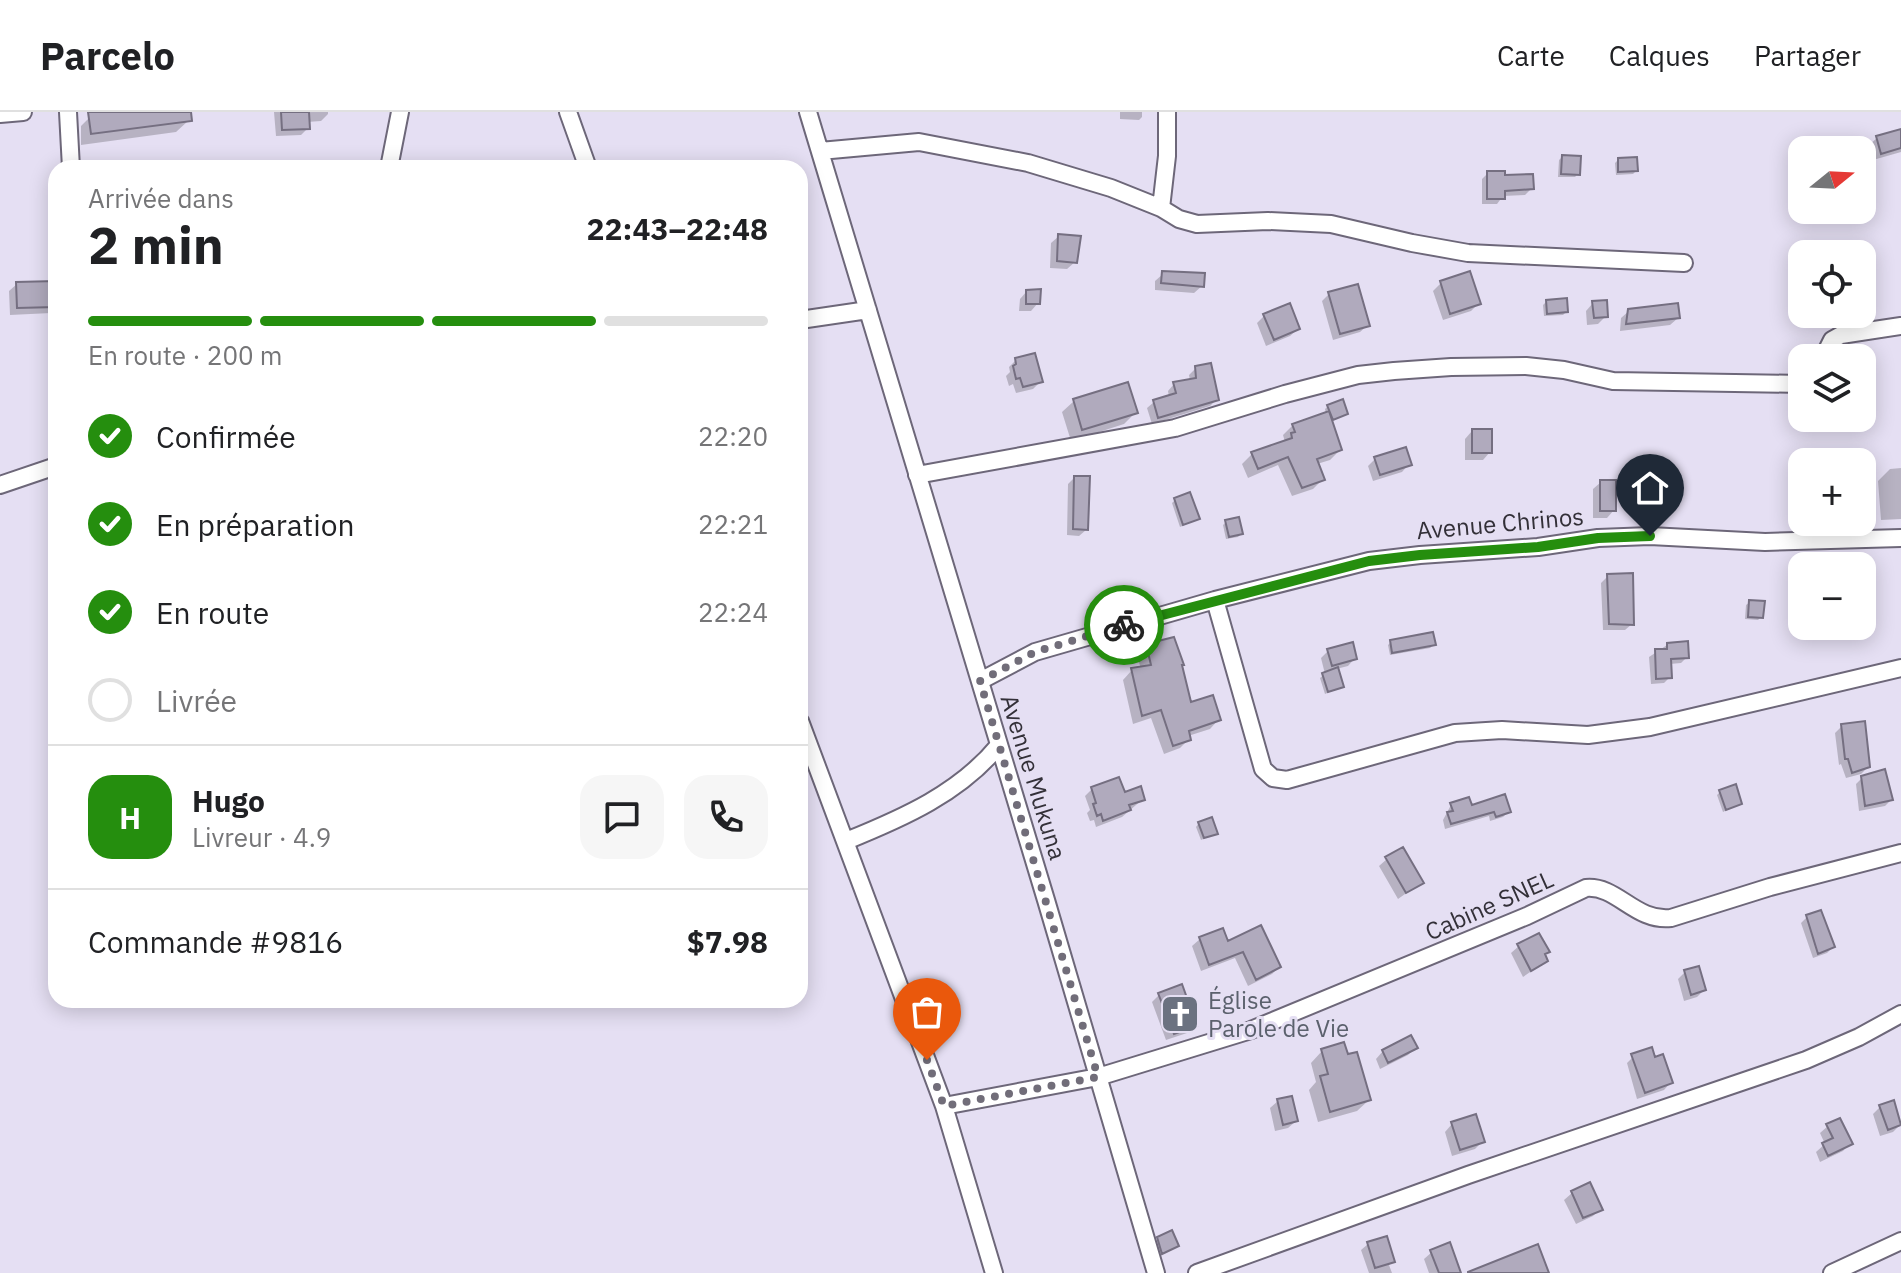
<!DOCTYPE html>
<html lang="fr">
<meta charset="utf-8">
<style>
:root{--surface:#fff;--page:#f6f6f6;--text:#202124;--muted:#757577;--line:#e0e0e0;--accent:#258e0e}
body{margin:0;font-family:"IBM Plex Sans",sans-serif;background:var(--page);color:var(--text);height:100vh;display:flex;flex-direction:column;font-size:30px;white-space:nowrap}
*{box-sizing:border-box;margin:0}
p{font-size:26px;color:var(--muted)}
.icon{flex:none;width:44px;height:44px;fill:none;stroke:currentColor;stroke-width:2;stroke-linecap:round;stroke-linejoin:round}
.map{position:relative;flex:1;overflow:hidden}
.side{position:absolute;left:48px;top:48px;width:760px;height:848px;display:flex;flex-direction:column;background:var(--surface);border-radius:24px;box-shadow:0 4px 20px #0003}
.side>*{flex:none}
.needle{width:52px;rotate:72deg}
.tools{position:absolute;left:1788px;top:24px;display:grid;gap:16px}
.tools a{display:grid;place-items:center;width:88px;height:88px;border-radius:16px;background:var(--surface);box-shadow:0 4px 20px #0003;font-size:40px}
.pin{position:absolute;display:grid;place-items:center;width:68px;height:68px;color:#fff;margin:-82px -34px;border-radius:50% 50% 50% 0;rotate:-45deg;box-shadow:0 0 8px #0007}
.pin .icon{rotate:45deg}
.courier{position:absolute;display:grid;place-items:center;width:80px;height:80px;margin:-40px;border:6px solid #258e0e;border-radius:50%;background:#fff;color:#222;box-shadow:0 2px 10px #0007}
.overview em{font-style:normal;font-weight:700}
.overview div{display:flex;flex-direction:column-reverse}
.overview{display:flex;align-items:center;justify-content:space-between;height:136px;padding:0 40px}
h1{font-size:52px;font-weight:700;line-height:60px}
.bar{display:grid;grid-template-columns:repeat(4,1fr);gap:12px 8px;align-content:center;height:96px;padding:0 40px}
.bar i{height:10px;border-radius:6px;background:var(--line)}
.bar .selected{background:var(--accent)}
.bar p{grid-column:span 4}
.line{display:flex;align-items:center;gap:20px;padding:0 40px;border-top:2px solid var(--line)}
.line div{flex:1}
.round{display:grid;place-items:center;flex:none;width:84px;height:84px;border-radius:24px;background:var(--page)}
ol{padding:0 40px;list-style:none}
li{display:flex;align-items:center;gap:24px;height:88px}
li p{margin-inline-start:auto}
li .icon{padding:8px;border-radius:50%;background:var(--accent);color:#fff;stroke-width:4}
li:last-child{color:var(--muted)}
li i{width:44px;height:44px;border:4px solid var(--line);border-radius:50%}
header{display:flex;align-items:center;gap:48px;box-sizing:border-box;height:112px;padding:0 40px;background:var(--surface);border-bottom:2px solid var(--line)}
header strong{font-size:38px}
nav{display:flex;gap:44px;margin-inline-start:auto;font-size:28px}
.map>svg:first-child{display:block}
.shadow{fill:#0003}
.building{fill:#b0aabd;stroke:#756f81;stroke-width:2}
.lines{fill:none;stroke-linecap:round;stroke-linejoin:round}
.minor-casing{stroke:#6d6779;stroke-width:20}
.minor{stroke:#fff;stroke-width:16}
.done{stroke:#716d79;stroke-width:8;stroke-dasharray:0 14.4}
.route{stroke:#258e0e;stroke-width:10}
.labels{text-anchor:middle;dominant-baseline:central;stroke-width:6;stroke-linejoin:round;paint-order:stroke}
.street-label{font-size:24px;fill:#333038;stroke:#e5dff3}
.worship-label{font-size:24px;fill:#5b616d;stroke:#e5dff3;text-anchor:start}
</style>
<header>
<strong>Parcelo</strong>
<nav><a>Carte</a><a>Calques</a><a>Partager</a></nav>
</header>
<div class="map">
<svg width="1901" height="1161" viewBox="0 0 1901 1161">
<rect width="100%" height="100%" fill="#e5dff3"/>
<!-- shadow -->
<path class="shadow" d="M109,0h78l1,9 -12,11 -95,13v-19l12,-12z
M274,0h54v2l-7,7 -14,1 1,6 -7,7 -25,1z
M1120,0h22v5l-3,3 -19,-1z
M1901,19v21l-28,8 -4,-15 8,-7z
M1562,45l16,17 -3,3h-17l1,-17z
M1618,48l18,11 -3,3 -17,1 -1,-12z
M1488,61l15,4 29,11 -7,7 -22,1 -6,8h-15v-25z
M1059,124l16,26 -8,7 -17,-1 1,-25z
M1163,162l39,12 -8,7 -39,-3v-9z
M56,171v25l-5,5 -41,2 -1,-24 8,-7z
M1441,171l37,21 -7,7 -28,9 -10,-29z
M1027,179l11,12 -7,8h-12l1,-12z
M1329,182l39,31 -8,7 -27,8 -11,-39z
M1546,190l20,10 -3,3 -19,1 -1,-11z
M1593,191l13,13 -8,8 -11,1 -1,-14z
M1629,199l49,7 -8,7 -50,6 1,-13z
M1264,204l34,13 -8,7 -24,10 -9,-23z
M1016,248l24,22 -7,7 -17,4 -3,-9 -4,2 -3,-10 4,-4 -1,-5z
M1196,256l21,31 -7,7 -58,18 -5,-16 7,-6 15,-5 -1,-6 6,-7 16,-3 -1,-6z
M1074,289l62,11 -12,12 -53,17 -9,-29z
M1328,294l18,8 -16,8 10,28 -10,10 -13,4 6,15 -10,10 -21,7 -14,-31 -30,13 -6,-14 10,-10 33,-12 -2,-7 10,-10 33,-11 -1,-5z
M1472,319l18,21 -7,8h-18v-21z
M1375,347l34,5 -7,8 -29,9 -5,-15z
M1901,356v51l-20,1 -3,-39 12,-12z
M1074,366l12,52 -7,6 -12,-1 1,-51z
M1601,370l13,28 -7,8h-14v-29z
M1175,388l23,19 -18,8 -8,-24z
M1226,410l15,12 -3,3 -12,2 -3,-14z
M1608,464l24,48 -7,6h-22l-2,-47z
M1750,490l11,15 -3,3 -13,-1 1,-14z
M1391,530l43,3 -4,3 -40,7 -2,-10z
M1667,533l20,12 -6,6 -11,1v13l-6,6 -13,1 -2,-27z
M1147,534l31,2 12,57 29,14 -9,10 -22,7 1,3 -9,9 -16,6 -13,-36 -18,6 -10,-44 9,-10 9,-1 -4,-13z
M1328,539l27,7 -7,8 -12,3 6,17 -17,8 -5,-16 5,-4 -4,-16z
M1842,614l26,41 -7,7 -15,4 -5,-14 -2,1 -4,-32z
M1862,666l29,22 -6,6 -26,5 -3,-27z
M1092,677l31,6 20,4 -21,18 -26,10 -2,-7 -4,1 -3,-8 3,-3 -5,-14z
M1720,680l20,11 -17,9 -6,-17z
M1451,693l19,2 39,4 -6,6 -13,4 -1,-5 -44,13 -2,-9z
M1199,711l17,10 -15,7 -5,-13z
M1387,747l35,23 -24,17 -19,-33z
M1807,805l26,30 -6,6 -14,5 -12,-35z
M1200,827l26,5 53,23 -7,7 -24,12 -13,-28 -34,13 -9,-25z
M1519,834l24,10 3,5 -23,16 -12,-24z
M1685,860l19,18 -7,7 -13,4 -6,-22z
M1160,882l35,31 -8,8 -21,7 -14,-38z
M1415,936l-7,7 -28,14 -4,-10 7,-8z
M1322,939l47,49 -12,11 -39,11 -9,-32 7,-8 -5,-19z
M1634,944l20,3 17,23 -7,8 -27,9 -10,-36z
M1278,989l18,20 -8,7 -13,3 -5,-23z
M1893,990l8,22 -8,8 -13,4 -7,-22 7,-7z
M1452,1012l31,17 -8,8 -23,7 -7,-24z
M1828,1014l22,17 -7,8 -23,11 -4,-10 9,-8 -5,-11z
M1589,1073l11,24 -7,7 -17,8 -12,-24 8,-7z
M1158,1127l19,7 -18,9 -4,-13z
M1368,1132l25,18 -4,3 3,8h-23l-8,-23z
M1432,1140l17,21h-20l-5,-14z"/>
<!-- building -->
<path class="building" d="M88,0h103l1,9 -101,13z
M281,0h28l1,17 -28,1z
M1901,17v19l-20,6 -5,-18z
M1562,43l19,1 -1,19 -19,-1z
M1637,45l1,14 -20,1v-14z
M1487,59h18v4l28,-1 1,15 -29,2v8h-18z
M1058,122l23,2 -4,27 -20,-2z
M1162,159l43,2 -1,14 -43,-4z
M1470,159l11,33 -31,10 -10,-33z
M56,169v26l-39,1 -1,-26z
M1358,172l12,42 -30,8 -12,-42z
M1041,177l-1,15h-14v-14z
M1567,186l1,14 -21,2 -1,-14z
M1607,188l1,17 -14,1 -2,-17z
M1290,191l10,26 -26,11 -11,-26z
M1678,191l2,15 -54,6 2,-15z
M1035,241l8,29 -20,5 -3,-9 -4,1 -3,-13 3,-2 -1,-6z
M1211,251l8,37 -61,18 -5,-18 23,-7 -3,-11 23,-4 -1,-12z
M1128,270l10,31 -56,17 -9,-31z
M1343,287l5,15 -15,6 -6,-15z
M1329,299l13,39 -25,9 8,21 -23,8 -14,-31 -30,12 -7,-17 41,-14 -1,-5 4,-1 -3,-8z
M1472,317h20v24h-20z
M1406,335l6,18 -32,10 -6,-18z
M1074,364h16l-2,54 -15,-1z
M1600,368h16v31h-16z
M1190,380l10,27 -17,6 -9,-27z
M1239,405l4,17 -14,3 -4,-17z
M1633,461l1,52 -25,-1 -2,-50z
M1749,488l16,1 -2,17 -15,-1z
M1433,520l3,13 -44,8 -2,-13z
M1174,525l10,28h-2l9,37 22,-7 8,25 -32,11 2,9 -18,6 -12,-36 -19,6 -11,-48 20,-3 -5,-21z
M1688,529l1,17 -18,1 1,19 -16,1 -1,-30h12v-6z
M1353,530l4,17 -25,7 -5,-17z
M1338,555l6,20 -16,5 -6,-19z
M1865,609l5,46 -18,6 -4,-14h-3l-4,-35z
M1885,657l8,31 -28,6 -4,-30z
M1119,665l6,15 16,-6 4,14 -16,5 2,5 -28,11 -2,-7 -4,2 -4,-12 3,-1 -5,-16z
M1736,672l6,20 -16,6 -7,-20z
M1505,682l6,18 -15,5 -2,-5 -43,12 -4,-12 6,-1 -3,-8 19,-6 3,8z
M1212,705l6,17 -14,4 -6,-16z
M1403,735l21,36 -18,10 -21,-36z
M1821,798l14,37 -17,7 -12,-39z
M1261,813l20,42 -25,13 -13,-28 -34,13 -10,-28 24,-9 5,13z
M1539,821l11,19 -5,2 3,7 -17,10 -14,-27z
M1699,854l7,24 -15,5 -7,-25z
M1182,872l15,42 -23,8 -16,-41z
M1411,923l7,13 -30,15 -6,-13z
M1344,930l4,12 9,-2 14,48 -41,12 -10,-36 8,-2 -7,-25z
M1652,935l3,10 8,-3 10,29 -28,10 -14,-39z
M1292,984l6,25 -15,4 -6,-26z
M1894,988l7,25 -13,5 -9,-25z
M1476,1002l9,28 -25,8 -9,-28z
M1840,1006l13,26 -25,12 -6,-13 11,-5 -7,-14z
M1590,1070l13,28 -20,8 -12,-27z
M1172,1118l7,16 -17,8 -5,-17z
M1387,1124l8,26 -20,6 -8,-26z
M1450,1130l11,31h-22l-9,-23z
M1538,1132l11,29h-81v-1z"/>
<g class="lines">
<!-- minor casing -->
<g class="minor-casing">
<path id="minor" d="M68,0l3,56
M568,0l20,56
M808,0l238,788 110,373
M0,2l23,-2
M820,39l99,-9 109,21 83,25 50,20 18,11 18,5 71,-3 63,3 81,19 56,10 216,10
M389,56l11,-56
M1161,96l6,-52v-44
M800,208l68,-10
M1823,246l9,-18 9,-5 60,-9
M917,363l258,-47 110,-34 73,-19 36,-4 57,-4 75,-1 38,4 49,11 189,3
M0,373l56,-19
M1215,488l48,169 10,9 14,2 168,-47 47,-3 86,5 62,-8 251,-59
M980,569l55,-29 180,-52 154,-39 51,-6 118,-8 60,-9 52,-2 115,6 136,-4
M800,609l144,385 50,167
M846,729c57,-23 114,-48 153,-96
M944,994l154,-29 153,-47 276,-114 59,-28c31,-3 49,34 85,30l99,-31 131,-34
M1197,1161l271,-98 338,-115 53,-23 42,-23
M1832,1161l69,-32"/>
</g>
<!-- minor -->
<use href="#minor" class="minor"/>
</g>
<g class="lines">
<!-- done -->
<path class="done" d="M927,948l17,46 154,-29 -118,-396 55,-29 89,-27"/>
<!-- route -->
<path class="route" d="M1124,513l245,-64 51,-6 118,-8 60,-9 52,-2"/>
</g>
<!-- icons -->
<defs>
<g id="church-square" transform="scale(2)"><rect x="-9" y="-9" width="18" height="18" rx="4" fill="#6b7280" stroke="#e5dff3"/><path d="M-1.2-6h2.4v3.5h3.3v2.4h-3.3V6h-2.4V-.1h-3.3v-2.4h3.3Z" fill="#fff"/></g>
</defs>
<g fill-rule="evenodd">
<use href="#church-square" x="1180" y="902"/>
</g>
<g class="labels">
<!-- street labels -->
<g class="street-label">
<text transform="translate(1500 411) rotate(-5)">Avenue Chrinos</text>
<text transform="translate(1034 665) rotate(73)">Avenue Mukuna</text>
<text transform="translate(1489 793) rotate(-24)">Cabine SNEL</text>
</g>
<!-- worship labels -->
<g class="worship-label">
<text x="1208" y="888">Église<tspan x="1208" dy="28">Parole de Vie</tspan></text>
</g>
</g>
</svg>
<div class="tools">
<a><svg class="needle" viewBox="-14 -14 28 28"><path d="M0-13l5 13h-10z" fill="#e53935"/><path d="M0 13l5-13h-10z" fill="#757577"/></svg></a>
<a><svg class="icon" aria-label="locate" viewBox="0 0 24 24"><circle cx="12" cy="12" r="6"/><path d="M12 2v4M12 18v4M2 12h4M18 12h4"/></svg></a>
<a><svg class="icon" aria-label="layers" viewBox="0 0 24 24"><path d="M12 4l9 5-9 5-9-5zM3 14l9 5 9-5"/></svg></a>
<a>+</a>
<a>−</a>
</div>
<div class="pin" style="left:927px;top:948px;background:#ea580c"><svg class="icon" aria-label="bag" viewBox="0 0 24 24"><path d="M5 8h14l-1 12H6zM9 8a3 3 0 0 1 6 0"/></svg></div>
<div class="pin" style="left:1650px;top:424px;background:#1f2937"><svg class="icon" aria-label="home" viewBox="0 0 24 24"><path d="M3 11l9-7 9 7M6 9v11h12V9"/></svg></div>
<div class="courier" style="left:1124px;top:513px"><svg class="icon" aria-label="bike" viewBox="0 0 24 24"><circle cx="6" cy="16" r="4"/><circle cx="18" cy="16" r="4"/><path d="M6 16l4-8h5l3 8M10 8l3 8H6M13 5h3"/></svg></div>
<section class="side">
<div class="overview"><div><h1>2 min</h1><p>Arrivée dans</p></div><em>22:43–22:48</em></div>
<div class="bar"><i class="selected"></i><i class="selected"></i><i class="selected"></i><i></i><p>En route · 200 m</p></div>
<ol>
<li><svg class="icon" aria-label="check" viewBox="0 0 24 24"><path d="M5 12l5 5 9-10"/></svg>Confirmée<p>22:20</p></li>
<li><svg class="icon" aria-label="check" viewBox="0 0 24 24"><path d="M5 12l5 5 9-10"/></svg>En préparation<p>22:21</p></li>
<li><svg class="icon" aria-label="check" viewBox="0 0 24 24"><path d="M5 12l5 5 9-10"/></svg>En route<p>22:24</p></li>
<li><i></i>Livrée</li>
</ol>
<div class="line" style="height:144px"><b class="round" style="background:var(--accent);color:#fff">H</b><div><b>Hugo</b><p>Livreur · 4.9</p></div><a class="round"><svg class="icon" aria-label="chat" viewBox="0 0 24 24"><path d="M4 5h16v11H9l-5 4z"/></svg></a><a class="round"><svg class="icon" aria-label="phone" viewBox="0 0 24 24"><path d="M5 4h4l2 5-3 2q2 4 5 5l2-3 5 2v4C11 20 4 13 5 4z"/></svg></a></div>
<div class="line" style="height:104px"><div>Commande #9816</div><b>$7.98</b></div>
</section>
</div>
